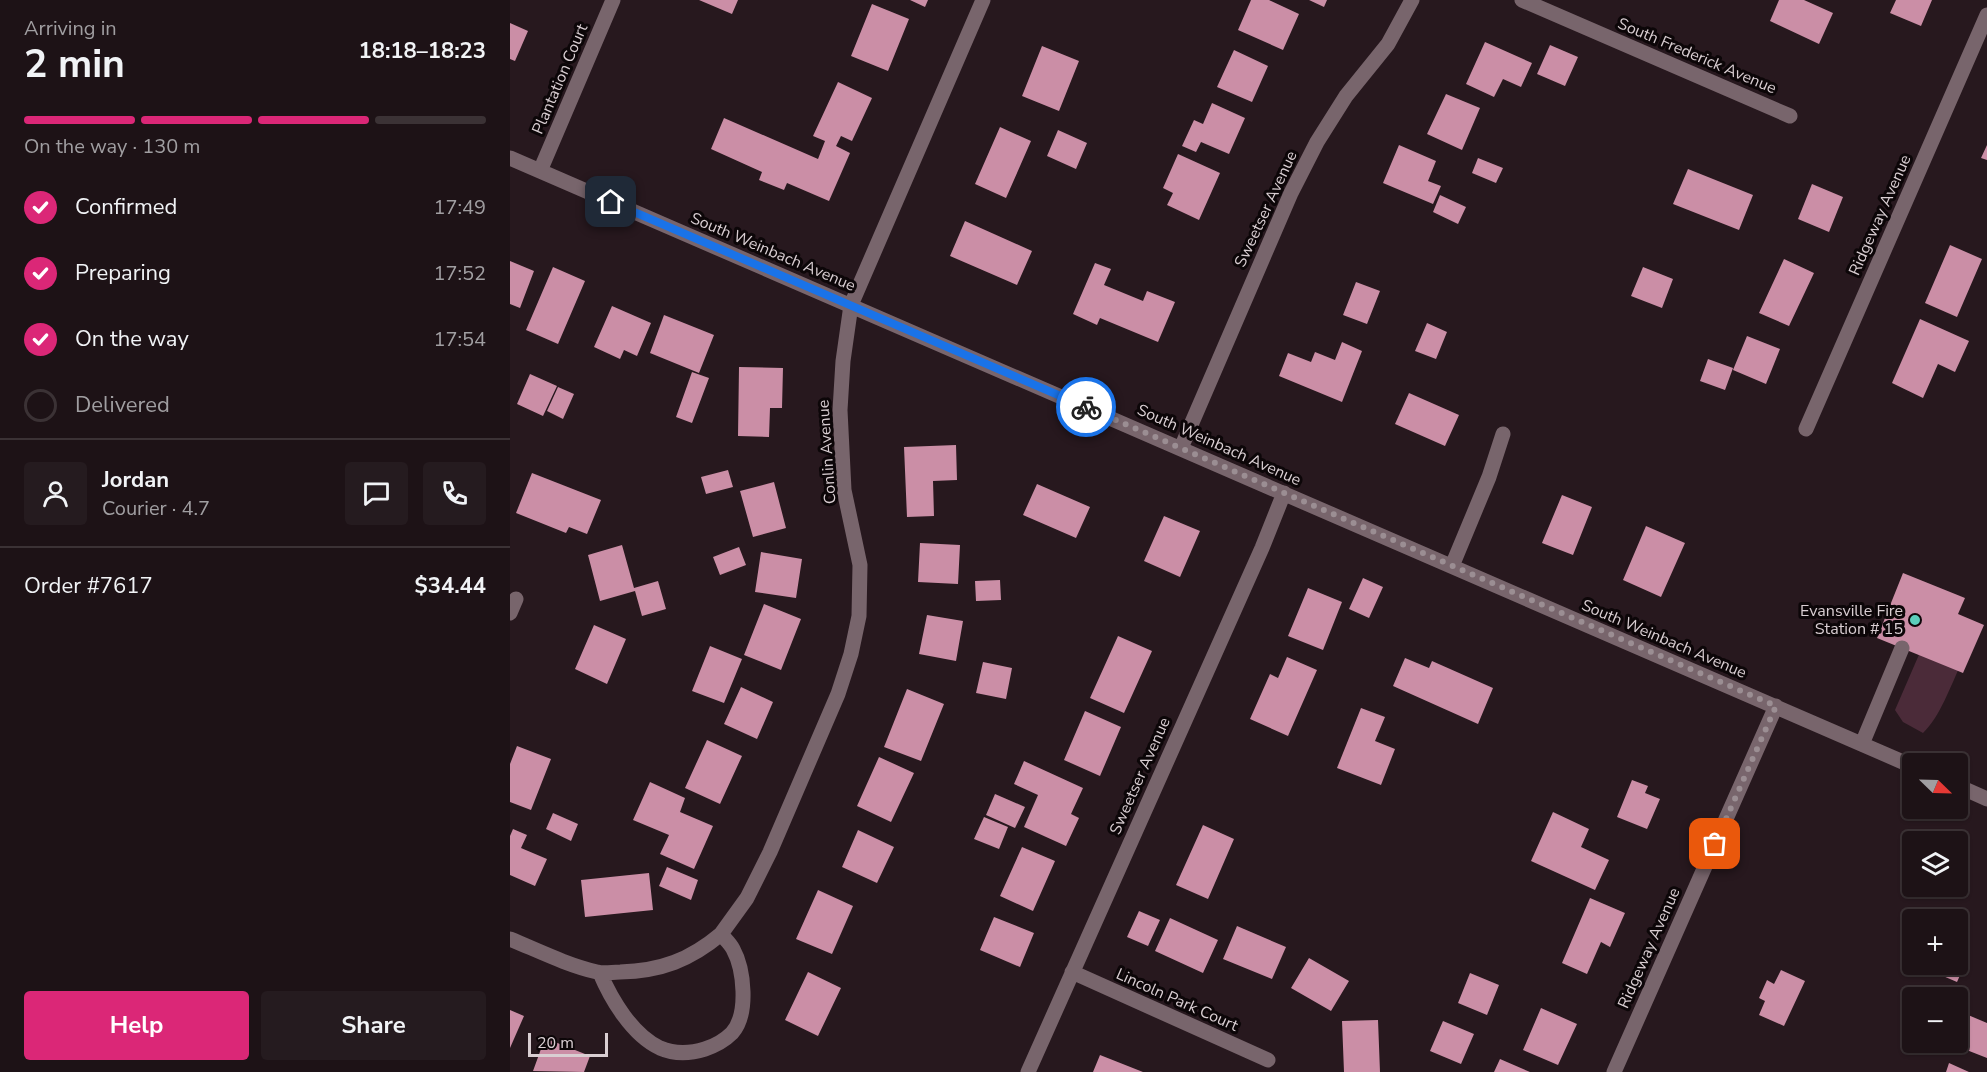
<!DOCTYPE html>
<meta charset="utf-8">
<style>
:root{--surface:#1d1216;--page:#251b1f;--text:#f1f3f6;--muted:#a09ea1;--line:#3b3235;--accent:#db2777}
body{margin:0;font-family:"Nunito Sans",sans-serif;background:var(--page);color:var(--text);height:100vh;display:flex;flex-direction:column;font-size:22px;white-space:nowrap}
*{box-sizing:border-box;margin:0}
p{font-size:20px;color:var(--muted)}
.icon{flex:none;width:33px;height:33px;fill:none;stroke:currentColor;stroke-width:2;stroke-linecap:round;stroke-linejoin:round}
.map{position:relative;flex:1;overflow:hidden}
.drawer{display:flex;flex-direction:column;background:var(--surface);width:510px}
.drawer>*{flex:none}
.needle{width:39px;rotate:113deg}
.controls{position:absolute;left:1392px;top:753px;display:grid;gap:12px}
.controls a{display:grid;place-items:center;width:66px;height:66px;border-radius:6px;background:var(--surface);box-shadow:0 2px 4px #0004,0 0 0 2px var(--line);font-size:30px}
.scale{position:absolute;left:18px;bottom:15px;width:80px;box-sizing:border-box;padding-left:6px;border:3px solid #d9ced2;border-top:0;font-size:16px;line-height:21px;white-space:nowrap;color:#d9ced2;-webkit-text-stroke:4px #0c0608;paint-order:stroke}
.pin{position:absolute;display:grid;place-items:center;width:51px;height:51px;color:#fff;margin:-26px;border-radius:12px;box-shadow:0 3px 9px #0006}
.courier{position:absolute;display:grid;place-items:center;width:60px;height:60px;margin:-30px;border:4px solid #1a73e8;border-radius:50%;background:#fff;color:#222;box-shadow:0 2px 8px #0007}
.overview em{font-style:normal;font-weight:700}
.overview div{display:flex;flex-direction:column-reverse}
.overview{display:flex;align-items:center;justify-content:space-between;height:102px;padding:0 24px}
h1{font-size:39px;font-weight:700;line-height:45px}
.bar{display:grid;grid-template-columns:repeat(4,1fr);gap:9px 6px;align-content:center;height:72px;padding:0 24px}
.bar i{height:8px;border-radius:4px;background:var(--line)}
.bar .selected{background:var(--accent)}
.bar p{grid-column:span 4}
.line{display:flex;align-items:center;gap:15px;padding:0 24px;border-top:2px solid var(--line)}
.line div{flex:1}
.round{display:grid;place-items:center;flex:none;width:63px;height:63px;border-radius:6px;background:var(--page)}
ol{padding:0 24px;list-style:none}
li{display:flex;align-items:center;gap:18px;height:66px}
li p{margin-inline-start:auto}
li .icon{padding:6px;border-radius:50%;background:var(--accent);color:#fff;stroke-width:4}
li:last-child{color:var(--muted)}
li i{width:33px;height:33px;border:3px solid var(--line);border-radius:50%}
.cta{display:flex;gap:12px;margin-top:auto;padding:12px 24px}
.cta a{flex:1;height:69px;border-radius:6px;background:var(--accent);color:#fff;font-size:24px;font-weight:700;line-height:69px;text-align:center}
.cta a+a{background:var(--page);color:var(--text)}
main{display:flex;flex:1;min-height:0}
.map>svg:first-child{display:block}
.green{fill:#4b2b39}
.building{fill:#cb8ea6}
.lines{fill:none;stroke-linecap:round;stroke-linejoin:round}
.minor{stroke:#78656c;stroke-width:15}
.done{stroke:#9b8e93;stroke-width:6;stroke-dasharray:0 10.8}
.route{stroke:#1a73e8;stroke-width:8}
.poi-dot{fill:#5bcebb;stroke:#0c0608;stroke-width:2}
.labels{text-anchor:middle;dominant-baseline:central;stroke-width:6;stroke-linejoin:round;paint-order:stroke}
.street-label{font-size:16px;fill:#d9ced2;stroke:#0c0608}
.poi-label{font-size:16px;fill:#d9ced2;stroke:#0c0608;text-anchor:end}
</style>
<main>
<section class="drawer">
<div class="overview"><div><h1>2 min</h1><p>Arriving in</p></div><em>18:18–18:23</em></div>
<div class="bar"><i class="selected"></i><i class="selected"></i><i class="selected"></i><i></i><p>On the way · 130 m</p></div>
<ol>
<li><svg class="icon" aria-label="check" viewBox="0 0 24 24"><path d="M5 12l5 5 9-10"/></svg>Confirmed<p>17:49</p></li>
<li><svg class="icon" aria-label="check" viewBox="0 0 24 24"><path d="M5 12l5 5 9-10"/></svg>Preparing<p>17:52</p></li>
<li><svg class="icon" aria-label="check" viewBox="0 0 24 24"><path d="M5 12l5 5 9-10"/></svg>On the way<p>17:54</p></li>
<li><i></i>Delivered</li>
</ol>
<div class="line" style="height:108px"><a class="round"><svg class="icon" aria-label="person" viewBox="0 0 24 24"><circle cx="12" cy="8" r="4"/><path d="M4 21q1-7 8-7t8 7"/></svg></a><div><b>Jordan</b><p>Courier · 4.7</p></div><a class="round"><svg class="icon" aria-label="chat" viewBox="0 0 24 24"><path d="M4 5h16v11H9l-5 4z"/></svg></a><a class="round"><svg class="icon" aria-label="phone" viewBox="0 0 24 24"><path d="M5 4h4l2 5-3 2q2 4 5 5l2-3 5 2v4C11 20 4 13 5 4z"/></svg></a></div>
<div class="line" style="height:78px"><div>Order #7617</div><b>$34.44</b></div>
<div class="cta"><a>Help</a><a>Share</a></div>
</section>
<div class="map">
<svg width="1477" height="1072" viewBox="0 0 1477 1072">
<rect width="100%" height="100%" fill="#27181e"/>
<!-- green -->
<path class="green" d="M1411,650l40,14c-10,21 -21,53 -38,69l-20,-11 -8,-12z"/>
<!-- building -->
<path class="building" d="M189,0h39l-6,14z
M400,0h18l-3,7z
M741,0h18l30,14 -16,36 -45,-20z
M799,0h18l-3,7z
M1269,0h25l29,13 -14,31 -49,-23z
M1386,0h36l-11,26 -31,-13z
M362,4l37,15 -21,52 -37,-15z
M0,23l18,8 -13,30 -5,-2z
M975,42l47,21 -11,24 -18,-8 -9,18 -28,-13z
M1040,45l28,12 -13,29 -28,-12z
M532,46l37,15 -20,50 -37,-15z
M724,50l34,16 -16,36 -35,-15z
M328,82l34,16 -20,43 -11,-5 -5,10 14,7 -21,48 -42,-18 -3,7 -25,-10 3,-8 -51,-23 13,-31 94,41 7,-18 -12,-5z
M936,94l34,14 -18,42 -35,-16z
M702,103l33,15 -16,36 -28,-12 -5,10 -14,-6 12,-26 9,4z
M490,127l31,14 -25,57 -31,-14z
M548,130l29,13 -11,26 -29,-13z
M889,145l37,16 -8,20 13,5 -8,18 -50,-21z
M1477,145v15l-6,-2z
M668,154l42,19 -21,47 -32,-15 6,-12 -10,-5z
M968,158l25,10 -7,15 -24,-10z
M1178,169l65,26 -14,35 -66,-26z
M1302,184l31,13 -14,35 -31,-13z
M930,195l26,12 -8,17 -25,-12z
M455,221l67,30 -15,34 -67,-29z
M1440,245l32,14 -25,58 -32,-14z
M1274,259l30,14 -25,53 -30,-13z
M0,261l24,10 -14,37 -10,-4z
M585,263l16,6 -7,16 39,16 4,-10 28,11 -17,40 -58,-24 -3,7 -24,-11z
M43,267l32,14 -27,63 -32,-14z
M1133,267l30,12 -11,29 -31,-12z
M846,282l24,9 -13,33 -24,-9z
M102,306l39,17 -14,33 -13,-6 -4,9 -26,-12z
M154,315l50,20 -15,38 -49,-20z
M1410,319l49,22 -14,31 -17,-8 -15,34 -31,-15z
M917,323l20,9 -11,27 -21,-8z
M1237,336l33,13 -14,35 -33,-14z
M832,342l20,9 -20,51 -63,-26 9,-23 23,9 4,-10 20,8z
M1198,359l25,9 -8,22 -25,-9z
M229,367l44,1 -1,40h-12l-1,29 -31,-1z
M182,372l17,6 -17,45 -16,-6z
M20,374l27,12 -14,30 -26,-12z
M48,387l16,7 -11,25 -16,-8z
M899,393l50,22 -14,31 -50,-22z
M446,445l1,35 -24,1 1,35 -27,1 -3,-70z
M218,470l5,17 -27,7 -5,-17z
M22,473l69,27 -14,34 -18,-7 -3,6 -50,-20z
M264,482l12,46 -33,9 -13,-46z
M527,484l53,23 -14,31 -53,-23z
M1052,495l30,12 -19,48 -31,-12z
M654,516l36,15 -20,46 -36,-16z
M1136,526l39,17 -24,54 -38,-17z
M410,543l40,2 -2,39 -40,-2z
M112,545l12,43 24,-7 8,28 -24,7 -7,-25 -35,10 -12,-46z
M229,547l7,18 -26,10 -7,-18z
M251,552l41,7 -6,39 -41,-6z
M1393,573l62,25 -7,16 26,11 -21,48 -86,-35z
M853,578l20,9 -14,31 -20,-9z
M490,580l1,20 -25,1 -1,-20z
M798,588l34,14 -19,48 -35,-14z
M254,604l37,15 -20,51 -37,-15z
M417,615l36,6 -7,40 -37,-7z
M84,625l32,14 -19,45 -32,-15z
M608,636l34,15 -28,62 -34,-15z
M200,646l32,13 -18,44 -32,-12z
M777,657l30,13 -29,66 -38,-17 20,-45 8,4z
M895,658l24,10 3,-7 61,27 -15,36 -85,-38z
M473,662l29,6 -6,31 -30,-6z
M231,687l32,15 -16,37 -33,-15z
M397,689l37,15 -23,57 -37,-14z
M851,708l24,9 -10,24 20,8 -14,36 -44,-17z
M575,711l36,16 -21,49 -36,-16z
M197,740l35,16 -22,48 -35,-16z
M7,746l34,13 -20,51 -21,-8v-38z
M369,757l35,16 -23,49 -34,-16z
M514,761l59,27 -12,26 8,4 -13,28 -42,-19 14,-32 -24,-11z
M1122,780l16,6 -3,7 15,6 -13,30 -30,-12z
M140,782l35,16 -5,14 33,14 -19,43 -34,-15 9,-19 -36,-15z
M485,794l30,13 -10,21 -29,-13z
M1043,812l36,17 -8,18 28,13 -14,30 -64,-29z
M43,813l25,11 -7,17 -25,-12z
M474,817l24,10 -9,22 -25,-10z
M693,825l31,14 -26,60 -32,-14z
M3,829l14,6 -6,13 26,11 -12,27 -25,-11v-39z
M348,830l36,17 -17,36 -35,-16z
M512,847l33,14 -22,50 -33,-15z
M157,867l31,13 -7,20 -32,-14z
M139,873l4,37 -68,7 -4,-37z
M308,890l35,16 -21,48 -36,-15z
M1080,898l35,15 -15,34 -9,-5 -14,32 -25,-11z
M629,911l21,9 -12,26 -21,-9z
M484,917l40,16 -14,34 -40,-17z
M660,918l48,22 -15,33 -48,-22z
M727,926l49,21 -14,32 -49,-20z
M1448,956l9,4 -10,22 -35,-15 1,-3h35z
M799,958l40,23 -18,30 -40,-23z
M1271,970l24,11 -21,45 -25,-11 6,-14 -6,-3 8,-18 7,4z
M298,972l33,16 -23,48 -33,-16z
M960,973l29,12 -12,30 -29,-12z
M1031,1008l36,16 -19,41 -35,-15z
M0,1010l14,6 -14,32z
M1451,1012l26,11v35l-28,-11 8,-18 -9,-4z
M868,1020l2,52h-36l-2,-51z
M933,1021l31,13 -13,30 -31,-13z
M35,1038l45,18 -6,16 -51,-1z
M590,1055l43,17h-50z
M990,1059l30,13h-36z
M1439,1063l20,9h-23z"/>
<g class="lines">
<!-- minor -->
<path class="minor" d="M1012,0l268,116
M0,158l1402,608
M30,171l73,-171
M1296,429l181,-414
M671,448l110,-255 26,-51 29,-46 42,-52 24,-44
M942,566l37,-89 14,-43
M0,613l6,-14
M1352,744l40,-96
M1448,786l29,13
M0,939c29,12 57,26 87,33 7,2 15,0 23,0 41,-1 70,-12 101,-38
M562,972l196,88
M90,973c11,26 32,62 60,75 14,6 29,6 45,1 9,-3 20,-9 27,-16 17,-19 12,-64 1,-84 -3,-6 -8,-10 -12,-15l26,-36 23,-46 68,-158 13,-40 8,-38 1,-51 -16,-75 -4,-80 3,-49 8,-56 132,-305
M518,1072l234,-524 22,-55
M1104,1072l162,-366"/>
</g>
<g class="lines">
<!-- done -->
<path class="done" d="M576,407l690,299 -61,138"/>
<!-- route -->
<path class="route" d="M101,202l475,205"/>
</g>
<!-- markers -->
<circle class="poi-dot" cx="1405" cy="620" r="6"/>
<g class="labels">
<!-- street labels -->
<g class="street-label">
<text transform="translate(1187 56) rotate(23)">South Frederick Avenue</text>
<text transform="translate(50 79) rotate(-67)">Plantation Court</text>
<text transform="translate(756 209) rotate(-65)">Sweetser Avenue</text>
<text transform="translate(1370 215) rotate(-66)">Ridgeway Avenue</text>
<text transform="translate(263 252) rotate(23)">South Weinbach Avenue</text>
<text transform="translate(709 445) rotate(24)">South Weinbach Avenue</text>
<text transform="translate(317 452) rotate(-94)">Conlin Avenue</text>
<text transform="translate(1154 639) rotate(23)">South Weinbach Avenue</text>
<text transform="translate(630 776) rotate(-66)">Sweetser Avenue</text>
<text transform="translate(1139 948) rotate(-66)">Ridgeway Avenue</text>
<text transform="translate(667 1000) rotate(24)">Lincoln Park Court</text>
</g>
<!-- poi labels -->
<g class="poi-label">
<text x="1393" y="611">Evansville Fire<tspan x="1393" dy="18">Station # 15</tspan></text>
</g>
</g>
</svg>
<div class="controls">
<a><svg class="needle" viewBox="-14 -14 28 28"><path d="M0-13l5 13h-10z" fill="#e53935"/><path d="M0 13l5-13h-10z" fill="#a09ea1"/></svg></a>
<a><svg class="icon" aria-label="layers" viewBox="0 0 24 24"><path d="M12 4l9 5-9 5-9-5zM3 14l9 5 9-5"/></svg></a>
<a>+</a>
<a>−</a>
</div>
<div class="scale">20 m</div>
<div class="pin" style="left:1205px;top:844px;background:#ea580c"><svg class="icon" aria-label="bag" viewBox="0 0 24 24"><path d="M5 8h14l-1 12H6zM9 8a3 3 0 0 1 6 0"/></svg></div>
<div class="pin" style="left:101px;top:202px;background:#1f2937"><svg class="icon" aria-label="home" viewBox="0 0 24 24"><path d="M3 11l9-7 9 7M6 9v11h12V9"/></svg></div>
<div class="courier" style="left:576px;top:407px"><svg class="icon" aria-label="bike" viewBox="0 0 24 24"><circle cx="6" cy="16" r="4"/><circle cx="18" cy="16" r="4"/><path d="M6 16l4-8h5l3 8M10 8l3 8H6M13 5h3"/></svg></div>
</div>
</main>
